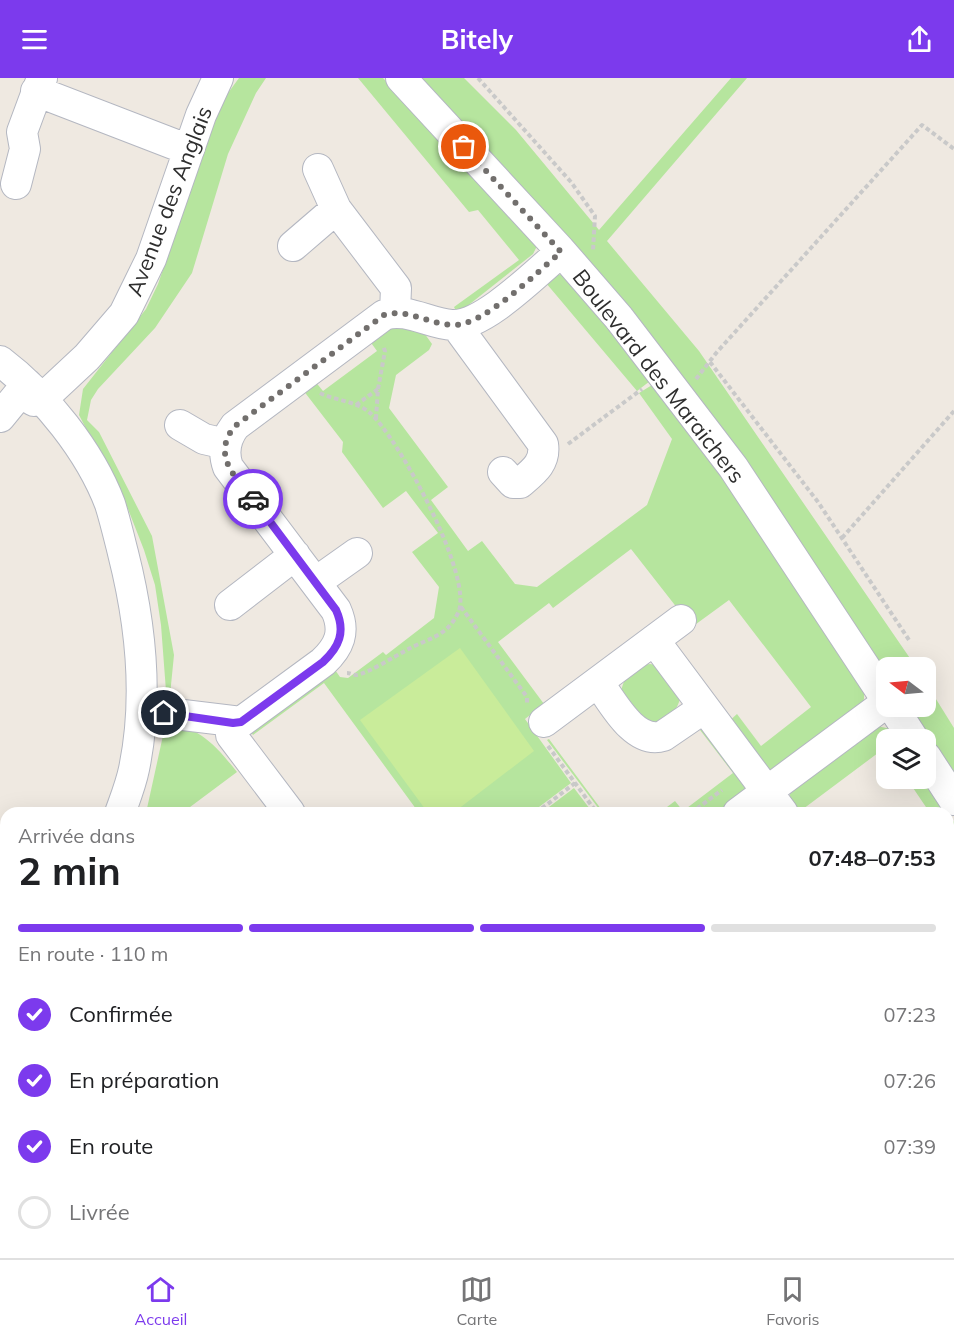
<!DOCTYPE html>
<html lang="fr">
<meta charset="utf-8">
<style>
:root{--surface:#fff;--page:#f2f2f2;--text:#202124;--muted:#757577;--line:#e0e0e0;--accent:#7c3aed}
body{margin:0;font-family:Mulish,sans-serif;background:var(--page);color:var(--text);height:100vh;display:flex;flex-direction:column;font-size:22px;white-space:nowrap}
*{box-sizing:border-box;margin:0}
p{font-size:20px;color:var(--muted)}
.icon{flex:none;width:33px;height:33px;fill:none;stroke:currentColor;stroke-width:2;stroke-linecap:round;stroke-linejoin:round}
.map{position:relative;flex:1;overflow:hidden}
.drawer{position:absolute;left:0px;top:729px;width:954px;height:452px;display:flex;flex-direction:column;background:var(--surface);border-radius:18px 18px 0 0;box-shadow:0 6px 24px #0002}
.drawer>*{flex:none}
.needle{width:39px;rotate:286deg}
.fabs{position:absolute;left:876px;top:579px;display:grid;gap:12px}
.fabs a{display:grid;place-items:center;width:60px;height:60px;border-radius:12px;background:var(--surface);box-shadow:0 6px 24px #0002;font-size:30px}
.pin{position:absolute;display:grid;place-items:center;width:51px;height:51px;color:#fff;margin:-26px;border:3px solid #fff;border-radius:50%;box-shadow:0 2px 6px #0007}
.courier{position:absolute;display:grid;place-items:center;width:60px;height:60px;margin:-30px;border:4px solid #7c3aed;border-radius:50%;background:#fff;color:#222;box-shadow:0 2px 8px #0007}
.summary em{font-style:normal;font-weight:700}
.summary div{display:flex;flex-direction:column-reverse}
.summary{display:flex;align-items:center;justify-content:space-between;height:102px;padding:0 18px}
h1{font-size:39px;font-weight:700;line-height:45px}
.bar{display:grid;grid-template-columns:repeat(4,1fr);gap:9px 6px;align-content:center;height:72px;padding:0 18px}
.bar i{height:8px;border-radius:4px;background:var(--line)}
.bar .selected{background:var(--accent)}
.bar p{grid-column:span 4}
ol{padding:0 18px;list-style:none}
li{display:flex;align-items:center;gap:18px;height:66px}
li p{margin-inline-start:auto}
li .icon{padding:6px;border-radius:50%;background:var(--accent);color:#fff;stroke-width:4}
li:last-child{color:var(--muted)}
li i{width:33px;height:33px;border:3px solid var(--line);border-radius:50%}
header{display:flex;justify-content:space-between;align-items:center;height:78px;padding:0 18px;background:var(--accent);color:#fff;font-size:27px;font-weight:700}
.dock{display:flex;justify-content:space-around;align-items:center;height:84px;border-top:2px solid var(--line);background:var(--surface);font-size:16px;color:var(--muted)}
.dock a{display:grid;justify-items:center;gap:3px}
.dock .selected{color:var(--accent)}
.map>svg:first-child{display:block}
.green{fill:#b6e59e}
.pitch{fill:#c9ec9a}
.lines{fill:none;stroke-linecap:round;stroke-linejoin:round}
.minor-casing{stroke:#b4b7c1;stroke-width:32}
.path{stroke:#c9c9c9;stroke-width:4;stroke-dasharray:4.5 3;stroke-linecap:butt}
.minor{stroke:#fff;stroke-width:30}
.done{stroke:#726f6d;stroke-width:6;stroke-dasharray:0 10.8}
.route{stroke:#7c3aed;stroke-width:8}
.labels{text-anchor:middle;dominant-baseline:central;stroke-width:5;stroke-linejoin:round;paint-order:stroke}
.street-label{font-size:22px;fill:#2e2e2e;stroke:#fff}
</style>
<header><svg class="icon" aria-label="menu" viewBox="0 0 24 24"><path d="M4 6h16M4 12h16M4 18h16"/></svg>Bitely<svg class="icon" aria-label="share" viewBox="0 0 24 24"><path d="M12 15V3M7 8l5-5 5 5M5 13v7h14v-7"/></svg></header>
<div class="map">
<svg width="954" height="1180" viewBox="0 0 954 1180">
<rect width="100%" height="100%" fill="#efe9e1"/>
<!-- green -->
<path class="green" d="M239,0h27l-10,15 -28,61 -36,119 -37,55 -57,61 -7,11 -4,20 12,12 53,104 22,119 -4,40 -4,-4 -5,-66 -6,-40 -11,-35 -16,-41 -49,-94 4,-26 63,-80 12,-25 62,-180z
M358,0h25l153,164v6l-3,6 -72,57h-5l-2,-4 65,-47 -41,-50 -9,2z
M410,0h54l52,52 83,100 132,-152h16l-140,163 92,110 217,316 -30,1v11z
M556,196l7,1 91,103 -17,13 -91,-108z
M390,248l32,4 10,14 -3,6 -33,25 -7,33 59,79 -17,13 37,51 14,-10 33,43 22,3 110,-82 25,-66 -33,-46 18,-11 74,103 133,203v11l-3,9 -89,64 -17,-11 -28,-38 10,-9 24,32 50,-39 -82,-107 -37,27 -61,-78 -78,59 -4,-5 -51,39 46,62 -19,15 46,64 -40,30h-112l-95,-130 -71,52 -4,-6 84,-62 7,10 8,1 35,-26 3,3 48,-37 5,-31 -27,-35 26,-19 -32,-42 -23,17 -41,-56 1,-10 -40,-52 11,-10 9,11 54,-40 -8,-11z
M650,586l6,1 24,34c-5,17 -14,20 -29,25l-30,-28c0,-17 12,-30 29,-32z
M926,605l28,45v53l-49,-74 21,-1z
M184,648c26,12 36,25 53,46l-55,41h-36l18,-82 2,-3z
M707,648l40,54 -2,10 -21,23h-65l16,-12 8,10 50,-38 -33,-43z
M877,648l14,3 8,10 -13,1v7l-87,65 -9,-15v-7z
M549,661l55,74h-2l-55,-73z
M907,701h18l29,43v27l-6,-9v-27h-18z
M574,710l19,25h-52z
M954,861v319h-446l7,-6h433v-308z
M6,938v9l-5,4 5,6v27l-6,4v-46z
M216,1175h45l-5,5h-47z
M285,1175h47l-8,5h-44z"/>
<!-- pitch -->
<path class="pitch" d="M460,570l74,103 -81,62h-25l-68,-93z"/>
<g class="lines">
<!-- minor casing -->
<g class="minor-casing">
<path id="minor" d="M401,0l159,172 59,68 114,149 153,232
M36,13l153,59
M318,91l18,40 60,79 -1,24
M16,106l9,-35 -3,-17 20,-54
M293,168l43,-37
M460,247l1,7 82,112c3,19 -10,28 -23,39h-7l-10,-11
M0,283c45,34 90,90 110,143 5,16 9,33 13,49 18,71 26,144 11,216 -3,15 -9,30 -14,44
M24,317l10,6 8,-2 45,-42 37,-43 27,-55 50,-144 17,-37
M0,339l27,-33
M180,347l24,14 22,5
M316,504l41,-29
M230,527l65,-50
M654,562l129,173
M598,604c14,19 36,63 65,54l41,-28
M892,628l22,34
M142,632l99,12 82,-60c16,-15 23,-30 13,-52l-108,-143c-5,-14 -3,-28 7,-41l149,-111c22,-8 46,9 68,10 31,2 85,-53 109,-73
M544,644l137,-102
M233,645l-2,12 59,78
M926,679l28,43
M738,735l148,-110
M0,913l6,-6
M150,1174l4,6
M399,1174l4,6
M267,1180l4,-6"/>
</g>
<!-- path -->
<path class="path" d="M478,0l93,104 24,34 -2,34
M710,284l108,140 91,138
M696,301l21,-27 205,-227 32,24
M378,311l7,-38 -2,-5
M320,315c16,8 37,8 50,20 28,24 105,166 88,200 -12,25 -31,25 -53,38 -10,5 -38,23 -49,24 -3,0 -6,-2 -9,-2
M356,327l22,-16 -2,29
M568,366l74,-55
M842,460l112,-127
M461,529l66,90v7
M548,668l49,67
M536,735l39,-30
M691,735l31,-23
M948,963h6
M0,997l6,-4
M948,1150l6,6
M764,1174l1,6
M227,1180l7,-6"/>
<!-- minor -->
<use href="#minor" class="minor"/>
</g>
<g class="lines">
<!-- done -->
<path class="done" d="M253,421c-18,-22 -42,-44 -18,-73l149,-111c22,-7 45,9 68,10 31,2 85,-53 109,-73l-97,-105"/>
<!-- route -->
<path class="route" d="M164,635l69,10 8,-1 82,-60c16,-15 23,-30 13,-52l-83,-111"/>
</g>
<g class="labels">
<!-- street labels -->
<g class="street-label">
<text transform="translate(169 123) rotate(-69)">Avenue des Anglais</text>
<text transform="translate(659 298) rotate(52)">Boulevard des Maraichers</text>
</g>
</g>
</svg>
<div class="fabs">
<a><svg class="needle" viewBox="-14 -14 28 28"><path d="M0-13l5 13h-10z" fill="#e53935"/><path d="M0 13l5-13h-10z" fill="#757577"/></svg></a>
<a><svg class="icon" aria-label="layers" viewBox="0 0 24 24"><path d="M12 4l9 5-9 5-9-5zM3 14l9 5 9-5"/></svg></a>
</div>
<div class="pin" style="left:464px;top:69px;background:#ea580c"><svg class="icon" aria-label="bag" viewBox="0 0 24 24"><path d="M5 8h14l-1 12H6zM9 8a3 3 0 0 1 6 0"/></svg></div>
<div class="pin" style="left:164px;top:635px;background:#1f2937"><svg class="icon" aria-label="home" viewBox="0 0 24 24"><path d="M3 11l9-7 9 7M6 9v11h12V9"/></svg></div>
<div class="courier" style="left:253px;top:421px"><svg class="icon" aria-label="car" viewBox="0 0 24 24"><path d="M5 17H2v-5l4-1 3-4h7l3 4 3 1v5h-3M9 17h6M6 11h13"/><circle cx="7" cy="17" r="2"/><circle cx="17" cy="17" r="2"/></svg></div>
<section class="drawer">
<div class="summary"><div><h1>2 min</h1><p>Arrivée dans</p></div><em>07:48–07:53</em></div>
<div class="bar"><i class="selected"></i><i class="selected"></i><i class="selected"></i><i></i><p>En route · 110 m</p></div>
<ol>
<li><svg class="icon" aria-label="check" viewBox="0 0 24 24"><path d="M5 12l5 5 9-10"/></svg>Confirmée<p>07:23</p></li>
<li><svg class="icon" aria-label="check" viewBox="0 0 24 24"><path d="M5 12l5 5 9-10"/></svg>En préparation<p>07:26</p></li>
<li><svg class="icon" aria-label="check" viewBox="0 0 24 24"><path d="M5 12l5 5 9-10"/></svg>En route<p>07:39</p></li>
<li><i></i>Livrée</li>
</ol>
</section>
</div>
<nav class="dock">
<a class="selected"><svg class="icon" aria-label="home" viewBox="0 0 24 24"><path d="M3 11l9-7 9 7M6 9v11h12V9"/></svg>Accueil</a>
<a><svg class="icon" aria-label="map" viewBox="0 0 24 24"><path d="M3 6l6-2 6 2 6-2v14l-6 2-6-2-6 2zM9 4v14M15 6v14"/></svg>Carte</a>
<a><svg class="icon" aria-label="saved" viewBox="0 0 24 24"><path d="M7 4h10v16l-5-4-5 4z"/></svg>Favoris</a>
</nav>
